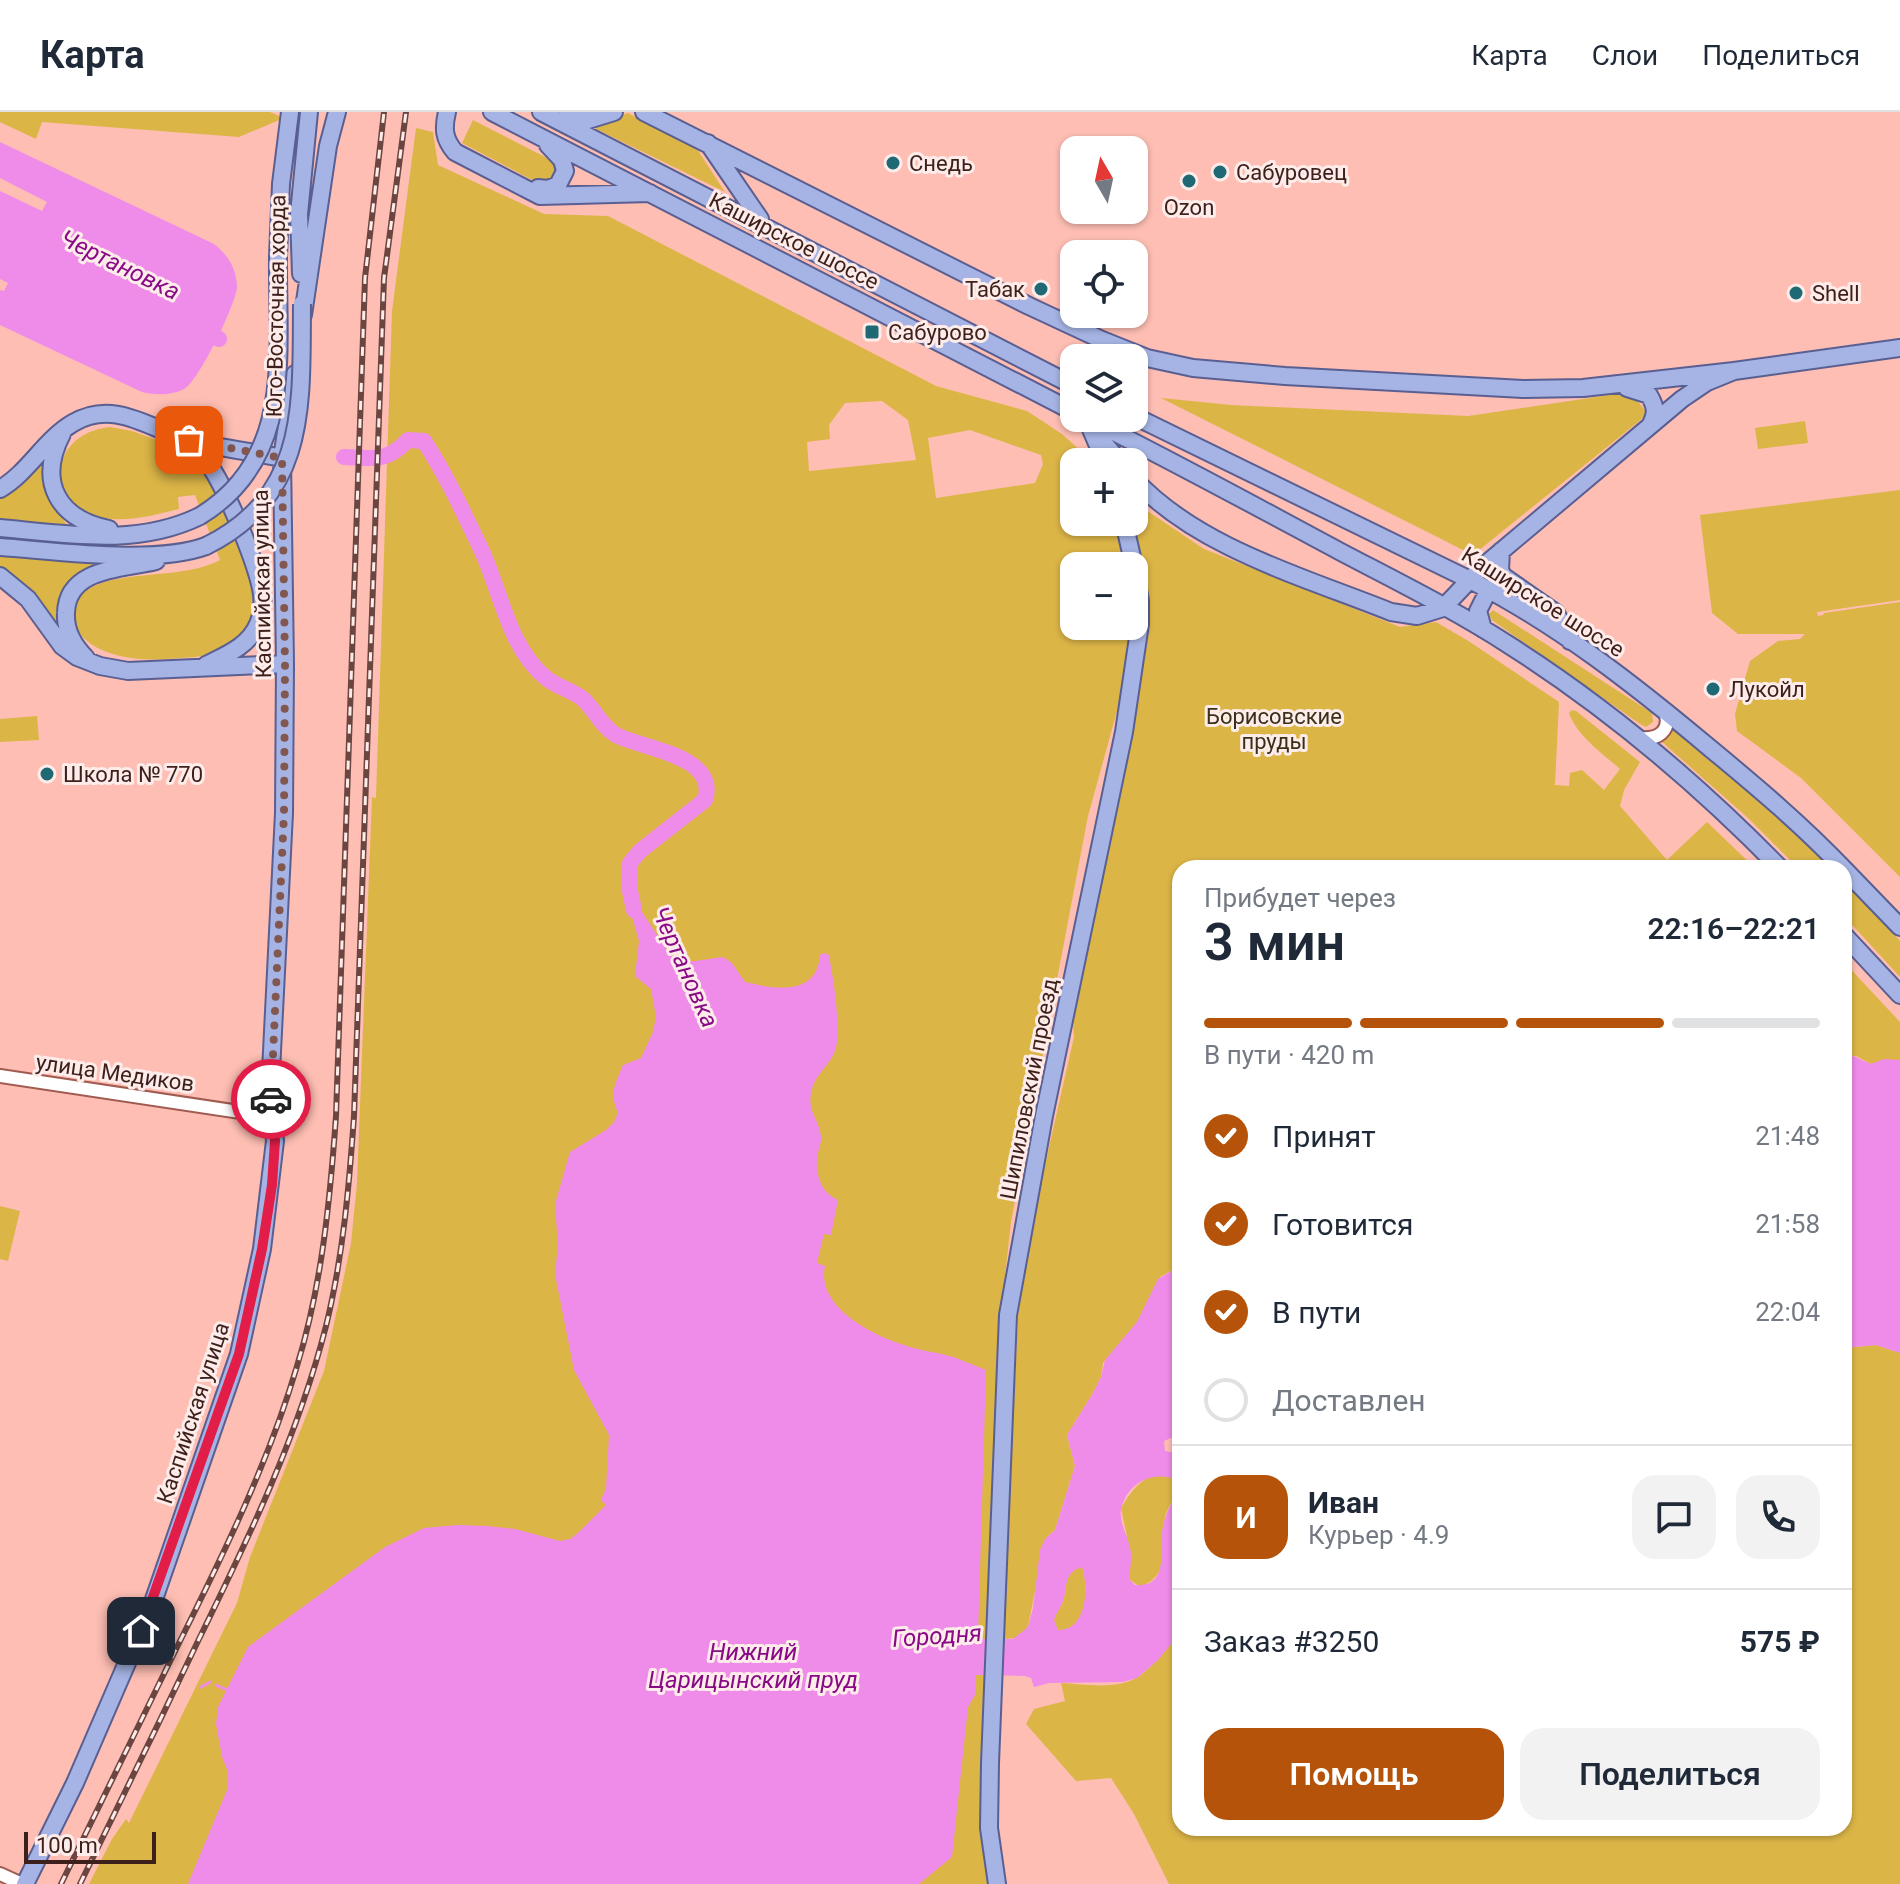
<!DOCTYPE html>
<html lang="ru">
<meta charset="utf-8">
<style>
:root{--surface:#fff;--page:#f2f2f3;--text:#1f2937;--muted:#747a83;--line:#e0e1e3;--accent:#b45309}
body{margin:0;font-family:Roboto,sans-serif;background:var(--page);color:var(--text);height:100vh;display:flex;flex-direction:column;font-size:30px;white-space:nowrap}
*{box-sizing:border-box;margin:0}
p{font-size:26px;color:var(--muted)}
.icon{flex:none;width:44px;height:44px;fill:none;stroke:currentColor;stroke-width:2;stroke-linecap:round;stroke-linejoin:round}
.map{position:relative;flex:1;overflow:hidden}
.sheet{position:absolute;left:1172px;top:748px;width:680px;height:976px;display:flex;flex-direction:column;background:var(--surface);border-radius:24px;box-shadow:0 2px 6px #0004}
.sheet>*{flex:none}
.needle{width:52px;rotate:351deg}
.buttons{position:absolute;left:1060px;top:24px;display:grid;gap:16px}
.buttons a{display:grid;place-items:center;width:88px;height:88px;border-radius:16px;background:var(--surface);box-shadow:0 2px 6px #0004;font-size:40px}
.scale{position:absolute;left:24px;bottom:20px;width:132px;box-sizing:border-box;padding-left:8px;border:4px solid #3d1f1b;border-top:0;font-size:22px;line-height:28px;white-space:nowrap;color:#3d1f1b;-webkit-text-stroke:6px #fdece9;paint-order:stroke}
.pin{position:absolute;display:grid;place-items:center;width:68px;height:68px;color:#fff;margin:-34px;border-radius:16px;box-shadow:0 4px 12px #0006}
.courier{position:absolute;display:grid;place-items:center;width:80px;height:80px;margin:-40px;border:6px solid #e11d48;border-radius:50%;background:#fff;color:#222;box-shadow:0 2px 10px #0007}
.summary em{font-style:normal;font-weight:600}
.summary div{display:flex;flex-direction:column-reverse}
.summary{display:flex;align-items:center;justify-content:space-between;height:136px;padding:0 32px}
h1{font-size:52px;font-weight:600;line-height:60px}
.bar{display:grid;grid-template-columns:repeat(4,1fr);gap:12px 8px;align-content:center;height:96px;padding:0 32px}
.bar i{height:10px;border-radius:6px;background:var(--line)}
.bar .current{background:var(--accent)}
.bar p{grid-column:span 4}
.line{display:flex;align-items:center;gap:20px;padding:0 32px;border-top:2px solid var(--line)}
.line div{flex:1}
.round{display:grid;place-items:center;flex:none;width:84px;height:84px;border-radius:24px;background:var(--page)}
ol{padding:0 32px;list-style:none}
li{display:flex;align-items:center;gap:24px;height:88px}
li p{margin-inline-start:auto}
li .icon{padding:8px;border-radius:50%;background:var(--accent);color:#fff;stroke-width:4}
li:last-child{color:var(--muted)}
li i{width:44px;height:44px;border:4px solid var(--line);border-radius:50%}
.primary-button{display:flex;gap:16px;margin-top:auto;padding:16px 32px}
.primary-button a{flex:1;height:92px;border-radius:24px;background:var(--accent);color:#fff;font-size:32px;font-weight:600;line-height:92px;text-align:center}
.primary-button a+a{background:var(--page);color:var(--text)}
header{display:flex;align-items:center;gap:48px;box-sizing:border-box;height:112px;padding:0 40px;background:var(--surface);border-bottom:2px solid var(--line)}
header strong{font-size:38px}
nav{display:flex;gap:44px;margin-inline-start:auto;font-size:28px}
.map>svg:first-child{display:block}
.green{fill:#dcb547;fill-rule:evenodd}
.water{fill:#ef8be9;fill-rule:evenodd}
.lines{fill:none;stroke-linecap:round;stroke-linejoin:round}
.stream{stroke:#ef8be9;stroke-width:3}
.river{stroke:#ef8be9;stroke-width:16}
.minor-casing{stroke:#a25b51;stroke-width:16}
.major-casing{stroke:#5a5f92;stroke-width:20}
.minor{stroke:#fff;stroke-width:12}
.major{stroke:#a5b4e4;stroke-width:16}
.rail-casing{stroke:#6b4540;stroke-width:6}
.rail{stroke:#fdece9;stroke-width:3;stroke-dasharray:9;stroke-linecap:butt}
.major-bridge-casing{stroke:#5a5f92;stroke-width:20;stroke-linecap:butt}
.major-bridge{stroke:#a5b4e4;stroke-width:16}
.done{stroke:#815750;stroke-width:8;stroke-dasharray:0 14.4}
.route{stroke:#e11d48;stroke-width:10}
.poi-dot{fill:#1f6974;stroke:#fdece9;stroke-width:3}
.labels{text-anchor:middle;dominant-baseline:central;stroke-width:6;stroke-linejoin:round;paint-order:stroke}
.poi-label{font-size:22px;fill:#3d1f1b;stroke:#fdece9;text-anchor:start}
.street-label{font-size:22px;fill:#3d1f1b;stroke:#fdece9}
.park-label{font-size:22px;fill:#393019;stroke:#fdece9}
.water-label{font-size:24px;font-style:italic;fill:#890a86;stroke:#fdece9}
</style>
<header>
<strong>Карта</strong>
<nav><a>Карта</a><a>Слои</a><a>Поделиться</a></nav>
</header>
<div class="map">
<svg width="1900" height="1772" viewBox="0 0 1900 1772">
<rect width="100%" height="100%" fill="#febeb3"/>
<!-- green -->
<path class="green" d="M0,0h270l14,6 -45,19 -197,-15 -6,17 -36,-17z
M628,1l69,36 28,43 -129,-63 1,-5z
M473,8l78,40 6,6 -1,13 -18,4 -76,-40z
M416,16l17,4 5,33 106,49 64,2 328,170 91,25 35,23 31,28h-19v60h41l13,44h-54v60h59l-3,38 -42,152 -77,406 -12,109 -17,496 12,57h-905l23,-45 14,-20 3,4 108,-220 13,-46 74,-186 27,-128 6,-60 15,-386 4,1 16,-487zM882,289l26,19 8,40 -107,11 -2,-29 23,-3 -1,-14 16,-22zM970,318l71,25 2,9 -8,19 -99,15 -8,-60z
M1630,280l18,22 -175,141 -312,-157 70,7 237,11z
M1805,309l3,22 -50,6 -3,-21z
M110,315l22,4 44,16 -3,12 16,9 8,-9 10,8c17,41 38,81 47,125 1,5 4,12 4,17 -5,30 -36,45 -63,48 -26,2 -53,5 -79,-2 -21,-6 -44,-18 -41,-43 0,-5 3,-14 6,-17 30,-28 97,-13 139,-35l-25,-65 -17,2 1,12c-24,6 -50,13 -75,9 -63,-11 -56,-85 6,-91z
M46,342c-10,30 6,50 21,71l-67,-5v-25z
M1900,378v110l-83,12 1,4 5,-1 1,-2 76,-11v275l-99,-99 -64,-47 -2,-17 15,-53 28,-20 22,-2 5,-5h-67l-26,-21 -12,-98z
M1137,394l6,2 61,41 196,78 36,-5 34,20 89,60 -4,83 14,1 1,-13 12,-3 22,20 16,-21c-18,-16 -43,-33 -51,-56l3,-3 4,1 64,51 -16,28 -4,16 47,54 40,-38 48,46h-575v398l-20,11 -23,45 -34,41 -2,14 -8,16 -26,42 8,31 -20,64 -10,9 -17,88 -12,11 -13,1 15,-323 14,-94 42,-185 -2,-29 15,-54 44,-241 4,-2 8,-45 2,-69 -14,-75h3v-14z
M0,443l98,6 1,1c-31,12 -46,31 -42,65l-57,-58z
M1493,498l159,103 1,9 -7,5 -6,-3 -148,-104 -3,-6z
M37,604l2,24 -39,2v-23z
M1672,617l89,74 70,65h-33l-50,-50 -86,-76z
M1844,769l56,60v36l-56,-61z
M1844,850l56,60v38l-3,2 -10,-3 -16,5 -15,-8 -12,2z
M0,1094l20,5 -12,50 -8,-2z
M1876,1233l24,8v531h-731l-35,-70 -23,-36 -35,3 -50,-57 8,-15 31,-8 -4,-18c22,1 55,7 75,-5 16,-9 32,-32 44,-45v195h664v-480z
M1156,1362l22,5c4,13 -8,22 -12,35 -6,18 1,37 -4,51 -4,11 -11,19 -23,21l-9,-6 -3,-43 -6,-29c10,-16 17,-27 35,-34z
M1082,1455c7,20 6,64 -24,63l-5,-10c3,-7 8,-13 10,-19 5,-15 0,-29 19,-34z"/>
<!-- water -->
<path class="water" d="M0,30l214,102c14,11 22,24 23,42 1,14 -39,97 -53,103 -13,7 -29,6 -42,3l-142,-67v-35l4,1 4,-8 -8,-4v-38l210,101 5,-10 -215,-105v-36l42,20 5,-9 -47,-24z
M630,779c5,11 41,67 47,69 13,4 33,-2 46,-3l9,6 13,19c29,7 72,15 75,-27l4,-2 5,2c5,29 10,58 8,86 -1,21 -20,29 -25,48 -6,22 6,27 9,47 1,8 -4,15 -4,24 -1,17 5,33 21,40l-7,35 -7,-1 -7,29 8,3c-9,40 45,68 76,78 18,7 38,8 55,14 10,4 20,8 30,12l-8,269h35l15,-12 5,-19 7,-58 5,-11 10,-9 20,-64 -8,-31 26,-42 8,-16 4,-17 32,-38 21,-43 22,-13v168l-16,7 1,10 15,3v27c-25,-12 -53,0 -59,29 -2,13 7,26 9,38 3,10 -1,21 0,32l5,5c35,3 24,-35 27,-54 3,-16 9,-29 18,-42v144l-22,27 -21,18 -14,4 -74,1 -15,4 -3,-9 -6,-2 -49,-1 -1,20 -7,12 -16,150 -33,27h-731l39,-94 1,-18 -6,-15 -6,-33 2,-17 30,-60 137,-100 39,-19 34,-3 29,1 28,3 45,12 10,-2 9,-7 27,-27 -5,-5 5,-12 3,-53 -35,-65 -19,-96 3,-29 -3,-41 15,-52 36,-22 8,-8 4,-9c-9,-21 -3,-28 5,-48l18,-7 12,-26 3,-15 -5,-28 -16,-13 4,-35 -7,-24zM1082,1455c7,20 5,64 -24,63l-4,-10c2,-7 7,-13 9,-19 5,-15 0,-28 19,-34z
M1851,943l20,9 13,-5 16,1v293l-24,-8 -32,3v-290z"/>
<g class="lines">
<!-- stream -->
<path class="stream" d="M216,1573l11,5
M201,1575l9,-5"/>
<!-- river -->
<path class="river" d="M0,122l219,105
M344,345c29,1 42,6 64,-17l16,1c23,35 39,71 57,108 20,42 27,98 65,129 11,9 26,12 37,21 12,11 19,28 33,36 26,14 103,20 89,65l-65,51 -10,12v28l4,19"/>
<!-- minor casing -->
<g class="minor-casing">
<path id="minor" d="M1639,626c18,2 33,-6 26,-27
M0,964l273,41
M0,1762l22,10"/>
</g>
<!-- major casing -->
<g class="major-casing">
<path id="major" d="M447,0c-4,17 -3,27 8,40l85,44 110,-3
M492,0l582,300
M541,0l533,274
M644,0l385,194 73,34 45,18 46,10 92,8 238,13 60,-1 151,-17
M561,8h27l26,-8
M708,31l52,76
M538,76l10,1 10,-4 7,-14 -3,-11 -14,-15
M278,145l3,-73 9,-72
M301,162l-2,-60 10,-102
M303,203l25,-169 9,-34
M1627,276l22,7c7,12 8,18 1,31
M1134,304l336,164c87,44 166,106 241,169 46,38 91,76 132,119
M1086,306c85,42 169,88 253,133 57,30 116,59 170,94 99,63 189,139 271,223
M1083,307l7,8 15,35
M62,322c-25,48 -4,85 47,95
M189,328c9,9 17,18 23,29 16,25 46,97 50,125 1,10 0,21 -4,30 -9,22 -32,31 -52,41
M1102,329l18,21
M1134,367c64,69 170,98 257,133l26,4 26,-8 37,-39 202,-170 25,-17 27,-11 166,-23
M0,377c29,-17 44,-49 73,-66 42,-25 78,7 118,18 29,7 61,11 91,17
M1124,410l10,44
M0,416c67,6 137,19 200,-12
M0,435c57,4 154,18 206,-1
M1501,439l-1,19 3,6 53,37 14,28
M0,464l28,23 34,47 15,11 23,9 28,5 157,-7
M1483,517l-5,-18 11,-22 8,-3
M86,546c-12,-12 -21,-28 -20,-45 1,-46 58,-44 90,-52
M1844,757l56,58
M1844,823l56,60
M25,1772l50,-101 77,-178 87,-251 23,-105 13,-108 -5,-50 14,-278 1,-149 -3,-206 13,-84
M997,1772l-8,-56 1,-65 18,-448 36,-199 80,-384 16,-108v-23l-6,-34"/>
</g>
<!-- minor -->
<use href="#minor" class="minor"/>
<!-- major -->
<use href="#major" class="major"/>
<!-- rail casing -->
<g class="rail-casing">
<path id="rail" d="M61,1772c40,-82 80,-163 120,-245 44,-88 88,-178 116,-273 25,-81 33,-166 39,-250l29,-838 19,-166
M80,1772c40,-82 80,-163 119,-245 50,-102 99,-203 127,-313 17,-69 23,-139 28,-210l30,-838 22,-166"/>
</g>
<!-- rail -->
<use href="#rail" class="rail"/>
<!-- major-bridge casing -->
<g class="major-bridge-casing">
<path id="major-bridge" d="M200,404c95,-58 77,-162 78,-259
M206,434c103,-51 95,-143 96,-242"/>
</g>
<!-- major-bridge -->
<use href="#major-bridge" class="major-bridge"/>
</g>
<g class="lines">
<!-- done -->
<path class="done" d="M189,328l93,18 3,206 -1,149 -13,286"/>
<!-- route -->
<path class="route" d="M141,1519l98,-277 23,-105 10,-64 3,-44 -4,-42"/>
</g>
<!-- markers -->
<g class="poi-dot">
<circle cx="893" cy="51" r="8"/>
<circle cx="1220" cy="60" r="8"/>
<circle cx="1189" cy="69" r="8"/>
<circle cx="1041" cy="177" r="8"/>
<circle cx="1796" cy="181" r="8"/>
<rect x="864" y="212" width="16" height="16" rx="4"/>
<circle cx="1713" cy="577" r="8"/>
<circle cx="47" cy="662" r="8"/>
</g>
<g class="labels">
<!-- poi labels -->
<g class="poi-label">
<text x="909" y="51">Снедь</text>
<text x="1236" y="60">Сабуровец</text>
<text x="1189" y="95" text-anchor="middle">Ozon</text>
<text x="1025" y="177" text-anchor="end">Табак</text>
<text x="1812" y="181">Shell</text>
<text x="888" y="220">Сабурово</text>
<text x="1729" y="577">Лукойл</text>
<text x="63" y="662">Школа № 770</text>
</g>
<!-- street labels -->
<g class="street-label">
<text transform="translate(794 129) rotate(27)">Каширское шоссе</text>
<text transform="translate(276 194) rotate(-89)">Юго-Восточная хорда</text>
<text transform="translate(262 472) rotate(-91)">Каспийская улица</text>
<text transform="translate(1543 490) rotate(32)">Каширское шоссе</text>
<text transform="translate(115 961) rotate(8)">улица Медиков</text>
<text transform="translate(1029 977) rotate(-79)">Шипиловский проезд</text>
<text transform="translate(193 1301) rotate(-72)">Каспийская улица</text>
</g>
<!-- park labels -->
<g class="park-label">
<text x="1274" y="604">Борисовские<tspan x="1274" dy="25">пруды</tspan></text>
</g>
<!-- water labels -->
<g class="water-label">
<text transform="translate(120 153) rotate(26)">Чертановка</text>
<text transform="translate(685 855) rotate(66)">Чертановка</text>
<text transform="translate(937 1524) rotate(-4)">Городня</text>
<text x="753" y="1540">Нижний<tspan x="753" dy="28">Царицынский пруд</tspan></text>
</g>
</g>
</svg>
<div class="buttons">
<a><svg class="needle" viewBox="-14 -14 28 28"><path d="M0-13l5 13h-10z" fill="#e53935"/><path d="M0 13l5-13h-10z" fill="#747a83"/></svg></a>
<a><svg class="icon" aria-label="locate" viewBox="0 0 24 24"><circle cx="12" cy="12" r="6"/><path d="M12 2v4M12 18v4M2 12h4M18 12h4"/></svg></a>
<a><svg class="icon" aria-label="layers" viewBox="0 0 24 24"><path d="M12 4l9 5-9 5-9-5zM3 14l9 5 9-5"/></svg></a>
<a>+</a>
<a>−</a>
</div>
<div class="scale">100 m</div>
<div class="pin" style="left:189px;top:328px;background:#ea580c"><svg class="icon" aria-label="bag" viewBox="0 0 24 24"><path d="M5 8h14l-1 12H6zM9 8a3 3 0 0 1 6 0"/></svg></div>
<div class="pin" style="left:141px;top:1519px;background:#1f2937"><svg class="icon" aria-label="home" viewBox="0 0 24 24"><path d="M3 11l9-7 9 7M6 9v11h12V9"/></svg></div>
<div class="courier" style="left:271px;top:987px"><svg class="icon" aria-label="car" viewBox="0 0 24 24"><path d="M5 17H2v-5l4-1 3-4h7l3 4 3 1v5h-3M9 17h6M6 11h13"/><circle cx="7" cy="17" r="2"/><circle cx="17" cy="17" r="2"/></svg></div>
<section class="sheet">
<div class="summary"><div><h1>3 мин</h1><p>Прибудет через</p></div><em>22:16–22:21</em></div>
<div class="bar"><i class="current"></i><i class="current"></i><i class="current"></i><i></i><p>В пути · 420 m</p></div>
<ol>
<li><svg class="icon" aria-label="check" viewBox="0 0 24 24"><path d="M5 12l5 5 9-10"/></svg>Принят<p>21:48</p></li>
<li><svg class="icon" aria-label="check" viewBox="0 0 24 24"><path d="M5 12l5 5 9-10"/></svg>Готовится<p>21:58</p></li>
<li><svg class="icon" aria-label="check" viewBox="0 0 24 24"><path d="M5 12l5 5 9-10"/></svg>В пути<p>22:04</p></li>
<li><i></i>Доставлен</li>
</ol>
<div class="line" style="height:144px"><b class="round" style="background:var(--accent);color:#fff">И</b><div><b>Иван</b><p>Курьер · 4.9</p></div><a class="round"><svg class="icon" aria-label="chat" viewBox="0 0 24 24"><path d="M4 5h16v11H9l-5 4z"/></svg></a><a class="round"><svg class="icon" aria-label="phone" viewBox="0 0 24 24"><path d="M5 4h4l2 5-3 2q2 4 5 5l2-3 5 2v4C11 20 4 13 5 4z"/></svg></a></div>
<div class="line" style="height:104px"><div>Заказ #3250</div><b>575 ₽</b></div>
<div class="primary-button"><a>Помощь</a><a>Поделиться</a></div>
</section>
</div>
